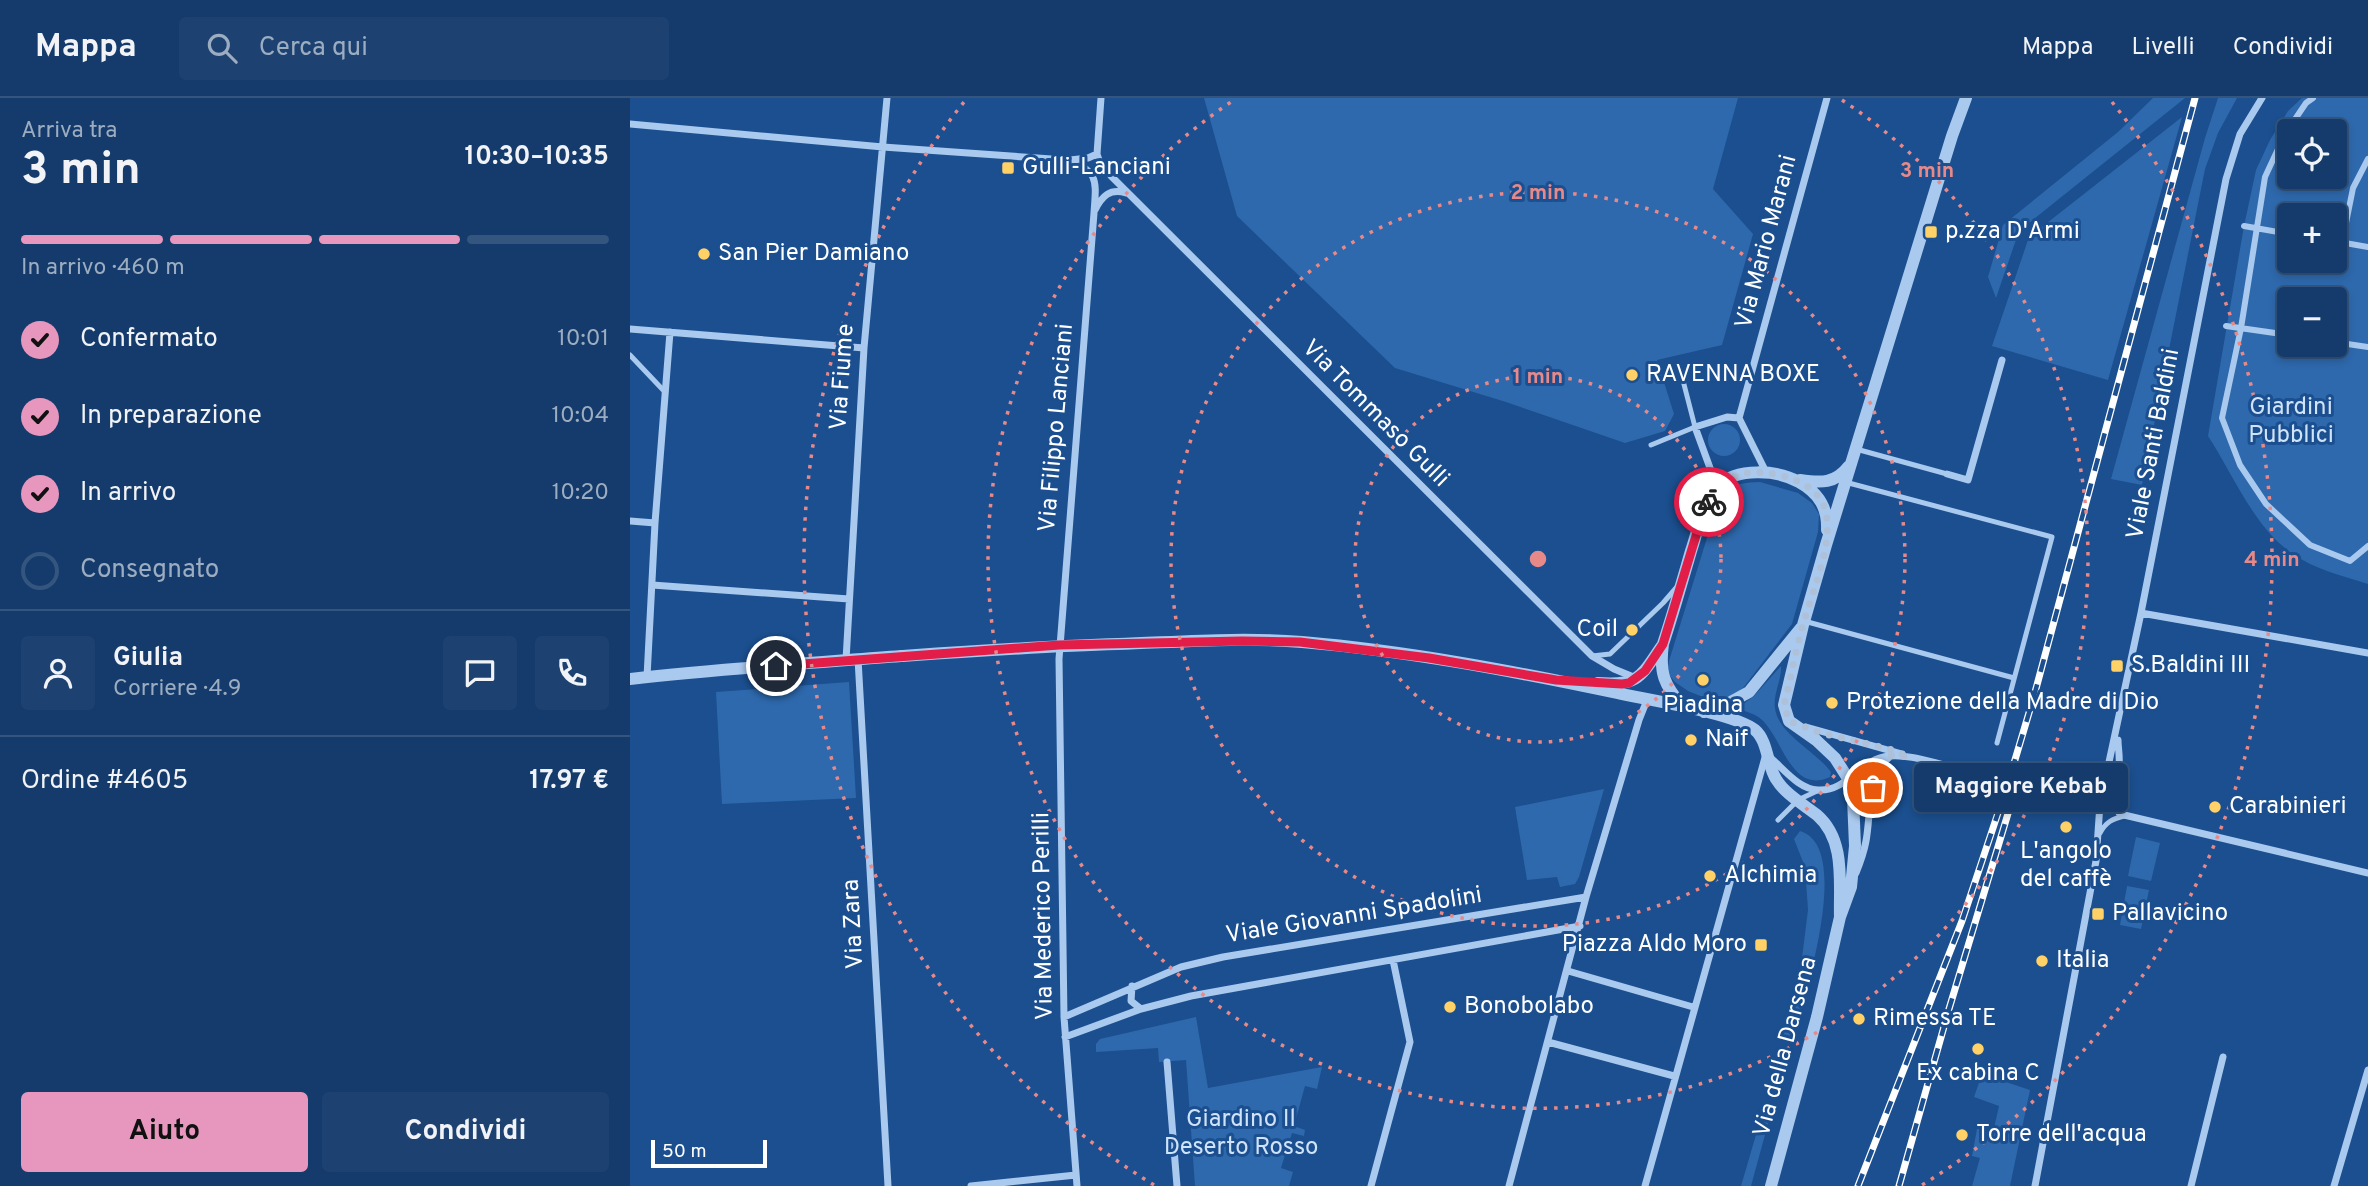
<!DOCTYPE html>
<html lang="it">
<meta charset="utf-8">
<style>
:root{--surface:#143b6b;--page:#1d4271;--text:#f1f3f6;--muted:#9dadc1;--line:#33557e;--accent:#e797bd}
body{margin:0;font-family:Overpass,sans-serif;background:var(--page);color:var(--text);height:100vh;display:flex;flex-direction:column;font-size:26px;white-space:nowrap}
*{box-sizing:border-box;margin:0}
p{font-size:23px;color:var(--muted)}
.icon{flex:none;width:38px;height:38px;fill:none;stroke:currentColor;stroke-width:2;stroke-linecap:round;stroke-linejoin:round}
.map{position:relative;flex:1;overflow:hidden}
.side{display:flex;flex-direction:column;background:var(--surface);width:630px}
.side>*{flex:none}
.buttons{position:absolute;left:1647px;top:21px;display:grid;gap:14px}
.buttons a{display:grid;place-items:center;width:70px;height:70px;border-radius:7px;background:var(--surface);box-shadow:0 4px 10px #0003,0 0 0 2px var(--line);font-size:35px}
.scale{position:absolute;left:21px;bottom:18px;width:116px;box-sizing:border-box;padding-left:7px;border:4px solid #fff;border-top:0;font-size:19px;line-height:24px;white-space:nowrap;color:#fff;-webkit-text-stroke:5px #1b4f8f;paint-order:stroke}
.pin{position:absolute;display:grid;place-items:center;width:60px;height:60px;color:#fff;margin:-30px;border:4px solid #fff;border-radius:50%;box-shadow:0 2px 7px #0007}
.courier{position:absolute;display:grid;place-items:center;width:70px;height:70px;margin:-35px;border:5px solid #e11d48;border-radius:50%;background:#fff;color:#222;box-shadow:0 2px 9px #0007}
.bubble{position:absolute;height:49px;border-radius:7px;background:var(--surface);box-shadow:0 4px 10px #0003,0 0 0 2px var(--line);font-size:23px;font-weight:700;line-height:49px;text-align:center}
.headline em{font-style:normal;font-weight:700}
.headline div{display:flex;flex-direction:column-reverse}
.headline{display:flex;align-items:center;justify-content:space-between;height:119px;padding:0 21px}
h1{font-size:46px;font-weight:700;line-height:52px}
.bar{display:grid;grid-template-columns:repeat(4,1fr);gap:10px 7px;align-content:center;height:84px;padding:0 21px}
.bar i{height:9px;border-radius:5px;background:var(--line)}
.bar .on{background:var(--accent)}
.bar p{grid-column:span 4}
.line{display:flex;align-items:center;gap:18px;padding:0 21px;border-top:2px solid var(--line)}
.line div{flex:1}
.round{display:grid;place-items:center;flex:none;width:74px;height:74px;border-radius:7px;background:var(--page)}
ol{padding:0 21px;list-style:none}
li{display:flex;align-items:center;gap:21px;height:77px}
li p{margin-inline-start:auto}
li .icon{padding:7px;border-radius:50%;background:var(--accent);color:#111;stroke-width:4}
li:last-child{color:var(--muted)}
li i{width:38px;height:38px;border:4px solid var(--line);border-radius:50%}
.button{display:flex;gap:14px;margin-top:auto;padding:14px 21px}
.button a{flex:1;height:80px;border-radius:7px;background:var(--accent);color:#111;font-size:28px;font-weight:700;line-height:80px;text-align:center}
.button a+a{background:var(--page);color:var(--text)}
header{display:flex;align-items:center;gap:42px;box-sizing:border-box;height:98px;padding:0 35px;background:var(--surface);border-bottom:2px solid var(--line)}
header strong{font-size:33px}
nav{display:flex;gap:38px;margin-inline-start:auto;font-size:24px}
.search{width:490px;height:63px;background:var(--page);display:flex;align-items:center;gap:18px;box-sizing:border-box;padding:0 24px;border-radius:7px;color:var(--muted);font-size:26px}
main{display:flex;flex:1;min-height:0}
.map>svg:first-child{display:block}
.green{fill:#2e69ad;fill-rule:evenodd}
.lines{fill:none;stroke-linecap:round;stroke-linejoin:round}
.service{stroke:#a9c9ee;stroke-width:5}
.pedestrian{stroke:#a9c9ee;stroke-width:6}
.minor{stroke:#a9c9ee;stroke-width:7}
.tertiary{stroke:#a9c9ee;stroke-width:12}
.rail-casing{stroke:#fff;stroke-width:7}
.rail{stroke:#1b4f8f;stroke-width:4.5;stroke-dasharray:13;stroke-linecap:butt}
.done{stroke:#afc1d8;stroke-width:7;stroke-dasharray:0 12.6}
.route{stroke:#e11d48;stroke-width:9}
.ring{fill:none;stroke:#e88989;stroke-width:3.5;stroke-dasharray:3.5 7}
.poi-dot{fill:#ffd166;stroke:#1b4f8f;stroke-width:2.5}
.labels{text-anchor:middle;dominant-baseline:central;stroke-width:6;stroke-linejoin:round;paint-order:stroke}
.poi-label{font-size:24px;fill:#fff;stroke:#1b4f8f;text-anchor:start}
.street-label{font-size:24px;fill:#fff;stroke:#1b4f8f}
.park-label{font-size:24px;fill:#cfe3fa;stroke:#1b4f8f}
.centre{fill:#e88989;stroke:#1b4f8f;stroke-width:3.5}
.ring-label{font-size:21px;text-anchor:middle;font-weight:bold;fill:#e88989;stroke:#1b4f8f;stroke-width:6;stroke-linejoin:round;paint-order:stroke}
</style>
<header>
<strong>Mappa</strong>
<div class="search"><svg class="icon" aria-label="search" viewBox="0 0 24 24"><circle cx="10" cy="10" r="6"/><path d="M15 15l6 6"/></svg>Cerca qui</div>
<nav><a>Mappa</a><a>Livelli</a><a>Condividi</a></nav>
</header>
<main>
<section class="side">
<div class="headline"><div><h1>3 min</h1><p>Arriva tra</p></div><em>10:30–10:35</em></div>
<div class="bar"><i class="on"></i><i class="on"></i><i class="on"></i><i></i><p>In arrivo · 460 m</p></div>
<ol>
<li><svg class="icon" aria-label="check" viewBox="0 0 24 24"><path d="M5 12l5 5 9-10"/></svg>Confermato<p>10:01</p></li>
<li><svg class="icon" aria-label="check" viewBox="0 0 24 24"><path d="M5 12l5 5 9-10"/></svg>In preparazione<p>10:04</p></li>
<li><svg class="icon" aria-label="check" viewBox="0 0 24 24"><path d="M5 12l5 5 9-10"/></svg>In arrivo<p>10:20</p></li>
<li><i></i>Consegnato</li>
</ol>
<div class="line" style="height:126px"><a class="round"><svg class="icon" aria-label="person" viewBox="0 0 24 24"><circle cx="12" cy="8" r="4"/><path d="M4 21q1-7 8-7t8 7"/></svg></a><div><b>Giulia</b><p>Corriere · 4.9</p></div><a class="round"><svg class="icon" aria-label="chat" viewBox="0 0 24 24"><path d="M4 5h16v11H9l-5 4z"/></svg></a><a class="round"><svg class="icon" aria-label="phone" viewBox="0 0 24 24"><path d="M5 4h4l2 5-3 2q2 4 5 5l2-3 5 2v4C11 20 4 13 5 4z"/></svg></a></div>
<div class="line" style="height:91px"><div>Ordine #4605</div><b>17.97 €</b></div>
<div class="button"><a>Aiuto</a><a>Condividi</a></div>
</section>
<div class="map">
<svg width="1738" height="1088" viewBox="0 0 1738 1088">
<rect width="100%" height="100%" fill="#1b4f8f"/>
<!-- green -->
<path class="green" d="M574,0h534l-25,91 40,45 -31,111 -65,15 17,54 -9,17 -40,12 -119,-41 -111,-34 -158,-152z
M1523,0h32l-166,133 -23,67 -8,-21 15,-52 115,-93z
M1588,0h19l-19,35 -13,36 -63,316 -31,-6 94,-341z
M1672,0h66v486c-25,-8 -54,-15 -75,-30 -39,-26 -60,-80 -85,-118l36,-210 12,-56 14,-30 18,-29zM1659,33h45v46h-45zM1659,117h45v46h-45zM1659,201h45v46h-45z
M1552,19l-74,263 -116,-34 37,-109z
M1078 342a16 16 0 1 1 32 0a16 16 0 1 1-32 0Z
M1130,384l38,11 14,10 7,11 -1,18 -26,92 -52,68 -14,6 -18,1 -20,-8 -13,-9 -8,-10 2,-11 46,-149c13,-25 16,-29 45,-30z
M1151,568c1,13 -8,28 -6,42 3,26 40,42 56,64l-1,5c-39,18 -47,-39 -69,-58 -6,-5 -13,-7 -20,-9l1,-5 12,-9z
M219,584l7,116 -134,6 -6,-112z
M974,691l-25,88 -4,7 -15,3 -3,-10 -30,3 -12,-73z
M1170,733c55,16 2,175 -9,211l-9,-2 19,-74 7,-56 -3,-43 -11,-28z
M1506,739l24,6 -9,38 -23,-5z
M1497,788l22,4 -8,39 -21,-4z
M566,919l12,71 114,-21 -5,22 -12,-3 -11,40 11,4 -1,6 -12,-3 -11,35 12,4 -4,14h-94l-9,-126 -27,2 -1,-14 -62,4v-8l4,-5z
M1352,976l48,16 -20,96h-38l8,-28 -8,-2 5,-27 5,-1 11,5 6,-27 -25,-9z
M1135,1006l6,4v5l-20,73h-10z"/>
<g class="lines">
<!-- service -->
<path class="service" d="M0,257l35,37
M1021,347l44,-18 -16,-62
M1226,351l91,25
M1215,384l207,55 -55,206
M1174,523l210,57
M962,558l18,-2 53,-51 13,-15
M1148,722l20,-20 19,-9
M1470,735c6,-11 12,-14 24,-17"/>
<!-- pedestrian -->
<path class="pedestrian" d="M1683,0l-7,5 -21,31 -20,43 -24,151 -19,90 18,47 26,39 44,41 40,16 18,-15
M1614,128l45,8
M1704,143l34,6
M1712,145l11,-55 15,-29
M1596,228l63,9
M1704,244l34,5"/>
<!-- minor -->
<path class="minor" d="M471,0l-4,56 2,6 12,16 481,480 22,13 22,9
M0,26l253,23 183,13c34,10 30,22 28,53l-35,446 5,358 13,169
M440,62l18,-2 9,-4
M465,112c7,-14 15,-22 31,-17
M0,231l234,19
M1136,374l-27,-54 88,-320
M1317,376l21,6 34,-120
M1087,389l-22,-60 32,-10 12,1
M0,423l25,2
M22,487l197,14
M1511,515l227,40
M228,561l30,527
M216,562l18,-312 23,-250
M17,579l8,-154 15,-191
M1176,629l96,27
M1488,642c0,8 2,16 1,24 -1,16 -13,36 1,50l248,59
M1226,775c4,-10 8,-21 10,-32 5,-26 1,-68 25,-85
M938,873l125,36
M502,888l-1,15 10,8 50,-13 389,-70
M434,919l117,-50 42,-10 363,-60
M435,939l76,-28
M918,944l126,34
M537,964l10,124
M341,1088l105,-11
M741,1088l39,-144 -17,-82
M879,1088l77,-289 53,-177 8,-20
M1015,1088l121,-432c16,12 31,35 52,36 30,2 43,-32 71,-34 21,-2 44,7 64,11 49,12 98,23 147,37
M1405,1088l61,-325 4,-57 41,-191 85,-434 14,-45 22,-36
M1561,1088l32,-129
M1704,1088l34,-116"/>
<!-- tertiary -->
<path class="tertiary" d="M1170,382c21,3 35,4 49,-14
M0,581c90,-10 181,-16 271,-23 73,-5 145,-10 217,-12 61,-2 123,-7 184,-2 106,9 211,29 315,51 31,7 117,20 138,37 13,11 12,35 21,49 9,15 27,25 41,36 29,25 22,68 23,102
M968,585c40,3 42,-5 63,-36
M1053,609c-19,-22 -24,-34 -20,-63 10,-30 19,-62 28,-93 7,-21 12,-48 27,-65 18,-19 60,-16 81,-4 20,11 29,26 28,48
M1074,614l25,-9 20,-11 52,-64
M1141,1088l46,-169 23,-100 11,-30 4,-41 -2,-48 -4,-18 -14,-22 -19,-18 -27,-19 -5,-16 19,-80 23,-80 126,-409 14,-38"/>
<!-- rail casing -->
<g class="rail-casing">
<path id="rail" d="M1228,1088l104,-265 47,-141 25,-84 161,-598
M1269,1088l50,-177 64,-212"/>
</g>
<!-- rail -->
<use href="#rail" class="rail"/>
</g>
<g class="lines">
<!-- done -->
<path class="done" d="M1079,404c12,-24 30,-32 57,-29 21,2 49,11 58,33 12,31 -11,84 -20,115 -8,28 -13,56 -20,84l5,16 32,12 72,17 16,7 -17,-2c-12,9 -14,20 -19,33"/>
<!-- route -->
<path class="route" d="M146,568l283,-21 183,-4 58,1 129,16 127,22 66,4 7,-1 16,-12 18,-27 39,-128 7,-14"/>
</g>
<!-- distance rings -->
<g class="ring">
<circle cx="908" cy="461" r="183"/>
<circle cx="908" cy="461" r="367"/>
<path d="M1212 2A550 550 0 1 1 604 2"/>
<path d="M524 1087A734 734 0 0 1 334 4M1482 4A734 734 0 0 1 1292 1087"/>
</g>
<!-- markers -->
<g class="poi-dot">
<rect x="371" y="63" width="14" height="14" rx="3.5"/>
<rect x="1294" y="127" width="14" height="14" rx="3.5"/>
<circle cx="74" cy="156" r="7"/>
<circle cx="1002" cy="277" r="7"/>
<circle cx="1002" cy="532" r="7"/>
<rect x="1480" y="561" width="14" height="14" rx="3.5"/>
<circle cx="1073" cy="582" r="7"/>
<circle cx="1202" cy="605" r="7"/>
<circle cx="1061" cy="642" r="7"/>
<circle cx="1585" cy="709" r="7"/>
<circle cx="1436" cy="729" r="7"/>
<circle cx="1080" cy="778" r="7"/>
<rect x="1461" y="809" width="14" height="14" rx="3.5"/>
<rect x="1124" y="840" width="14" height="14" rx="3.5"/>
<circle cx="1412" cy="863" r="7"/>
<circle cx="820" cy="909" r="7"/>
<circle cx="1229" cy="921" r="7"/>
<circle cx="1348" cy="951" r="7"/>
<circle cx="1332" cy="1037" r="7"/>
</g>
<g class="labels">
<!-- poi labels -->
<g class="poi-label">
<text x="392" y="70">Gulli-Lanciani</text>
<text x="1315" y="134">p.zza D'Armi</text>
<text x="88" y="156">San Pier Damiano</text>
<text x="1016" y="277">RAVENNA BOXE</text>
<text x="988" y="532" text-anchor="end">Coil</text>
<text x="1501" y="568">S.Baldini III</text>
<text x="1216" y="605">Protezione della Madre di Dio</text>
<text x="1073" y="608" text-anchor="middle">Piadina</text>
<text x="1075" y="642">Naif</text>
<text x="1599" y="709">Carabinieri</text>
<text x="1436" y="754" text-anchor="middle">L'angolo<tspan x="1436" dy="28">del caffè</tspan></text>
<text x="1094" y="778">Alchimia</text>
<text x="1482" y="816">Pallavicino</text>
<text x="1117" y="847" text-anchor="end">Piazza Aldo Moro</text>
<text x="1426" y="863">Italia</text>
<text x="834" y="909">Bonobolabo</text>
<text x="1243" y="921">Rimessa TE</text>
<text x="1348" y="976" text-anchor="middle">Ex cabina C</text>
<text x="1346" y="1037">Torre dell'acqua</text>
</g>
<!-- street labels -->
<g class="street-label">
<text transform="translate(1137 144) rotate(-75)">Via Mario Marani</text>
<text transform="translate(213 279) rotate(-86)">Via Fiume</text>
<text transform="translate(745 316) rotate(45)">Via Tommaso Gulli</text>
<text transform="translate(427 330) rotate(-85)">Via Filippo Lanciani</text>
<text transform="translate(1524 346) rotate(-79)">Viale Santi Baldini</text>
<text transform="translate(414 818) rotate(-91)">Via Mederico Perilli</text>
<text transform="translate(724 818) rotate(-9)">Viale Giovanni Spadolini</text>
<text transform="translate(224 826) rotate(-93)">Via Zara</text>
<text transform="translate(1156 949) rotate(-75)">Via della Darsena</text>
</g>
<!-- park labels -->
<g class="park-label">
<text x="1661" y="310">Giardini<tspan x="1661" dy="28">Pubblici</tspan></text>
<text x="611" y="1022">Giardino Il<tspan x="611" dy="28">Deserto Rosso</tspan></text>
</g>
</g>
<circle cx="908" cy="461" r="10" class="centre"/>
<g class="ring-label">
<text x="1297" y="79">3 min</text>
<text x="908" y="101">2 min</text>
<text x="908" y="285">1 min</text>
<text x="1642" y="468">4 min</text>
</g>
</svg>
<div class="buttons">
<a><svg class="icon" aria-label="locate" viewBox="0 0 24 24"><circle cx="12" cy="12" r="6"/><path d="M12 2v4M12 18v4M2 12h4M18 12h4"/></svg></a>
<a>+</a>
<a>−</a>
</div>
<div class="scale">50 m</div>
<div class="pin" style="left:1243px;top:690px;background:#ea580c"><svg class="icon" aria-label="bag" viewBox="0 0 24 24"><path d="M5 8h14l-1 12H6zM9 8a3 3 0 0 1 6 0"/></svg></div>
<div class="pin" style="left:146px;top:568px;background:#1f2937"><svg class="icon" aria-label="home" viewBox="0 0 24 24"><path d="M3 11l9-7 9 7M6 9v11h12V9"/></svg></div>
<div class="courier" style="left:1079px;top:404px"><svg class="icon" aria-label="bike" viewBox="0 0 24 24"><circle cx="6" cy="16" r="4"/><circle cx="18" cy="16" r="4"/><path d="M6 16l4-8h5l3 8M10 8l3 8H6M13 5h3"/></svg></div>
<div class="bubble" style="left:1284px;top:665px;width:214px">Maggiore Kebab</div>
</div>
</main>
